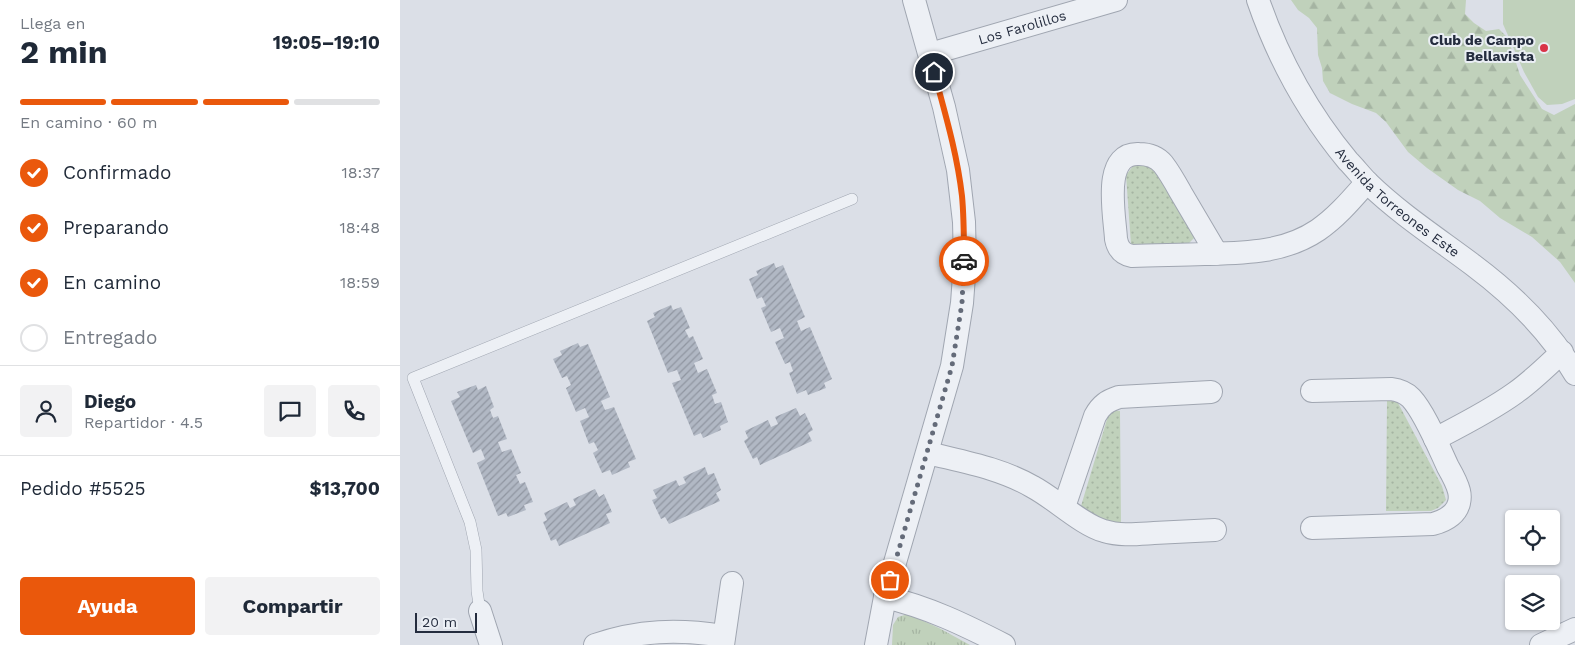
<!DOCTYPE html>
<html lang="es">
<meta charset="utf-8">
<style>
:root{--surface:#fff;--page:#f2f2f3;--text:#1f2937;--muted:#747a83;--line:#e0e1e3;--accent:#ea580c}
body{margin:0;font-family:"Work Sans",sans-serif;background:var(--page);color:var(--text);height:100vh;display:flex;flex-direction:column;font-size:19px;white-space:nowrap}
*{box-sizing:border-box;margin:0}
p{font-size:16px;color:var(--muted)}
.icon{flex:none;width:28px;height:28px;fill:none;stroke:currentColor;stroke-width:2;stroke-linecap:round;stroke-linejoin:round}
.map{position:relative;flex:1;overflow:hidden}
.panel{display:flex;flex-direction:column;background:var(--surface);width:400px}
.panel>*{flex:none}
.fabs{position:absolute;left:1105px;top:510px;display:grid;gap:10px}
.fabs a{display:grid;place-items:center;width:55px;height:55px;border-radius:5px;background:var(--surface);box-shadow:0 1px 4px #0004;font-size:25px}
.scale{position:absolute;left:15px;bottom:12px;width:62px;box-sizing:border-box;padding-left:5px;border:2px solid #242c3e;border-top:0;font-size:14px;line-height:18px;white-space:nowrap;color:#242c3e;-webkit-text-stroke:4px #eaeef4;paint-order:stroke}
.pin{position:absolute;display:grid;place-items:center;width:42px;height:42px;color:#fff;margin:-21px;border:2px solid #fff;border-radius:50%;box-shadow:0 1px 5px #0007}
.courier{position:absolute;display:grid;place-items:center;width:50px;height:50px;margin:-25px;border:4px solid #ea580c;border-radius:50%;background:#fff;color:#222;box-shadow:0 1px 6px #0007}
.headline em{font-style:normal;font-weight:700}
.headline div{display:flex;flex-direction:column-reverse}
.headline{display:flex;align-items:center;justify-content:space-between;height:85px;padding:0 20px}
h1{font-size:32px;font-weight:700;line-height:38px}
.bar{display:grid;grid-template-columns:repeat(4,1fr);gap:8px 5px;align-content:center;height:60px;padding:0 20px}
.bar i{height:6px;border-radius:4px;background:var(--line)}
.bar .current{background:var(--accent)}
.bar p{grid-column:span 4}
.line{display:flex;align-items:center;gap:12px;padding:0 20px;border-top:1px solid var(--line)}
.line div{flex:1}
.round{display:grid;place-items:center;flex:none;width:52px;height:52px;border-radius:5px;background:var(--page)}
ol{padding:0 20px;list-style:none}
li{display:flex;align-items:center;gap:15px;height:55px}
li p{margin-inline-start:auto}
li .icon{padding:5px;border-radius:50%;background:var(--accent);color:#fff;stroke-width:4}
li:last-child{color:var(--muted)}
li i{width:28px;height:28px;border:2px solid var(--line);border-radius:50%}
.action{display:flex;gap:10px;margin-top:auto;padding:10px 20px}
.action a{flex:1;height:58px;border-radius:5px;background:var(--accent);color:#fff;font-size:20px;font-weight:700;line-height:58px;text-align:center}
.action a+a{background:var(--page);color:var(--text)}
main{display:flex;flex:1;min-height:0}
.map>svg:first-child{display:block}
.grass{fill:url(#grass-dots)}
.forest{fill:url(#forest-firs)}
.park{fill:url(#park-tufts)}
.garden{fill:#c0d1bb}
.building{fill:url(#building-hatch)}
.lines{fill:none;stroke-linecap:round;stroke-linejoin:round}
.lane-casing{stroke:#a0a6b1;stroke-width:12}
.street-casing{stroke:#a0a6b1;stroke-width:24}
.lane{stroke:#edf0f5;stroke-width:11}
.street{stroke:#edf0f5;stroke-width:22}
.done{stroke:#646b79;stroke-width:5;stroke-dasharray:0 9}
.route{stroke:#ea580c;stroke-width:6}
.poi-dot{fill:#d93347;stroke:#eaeef4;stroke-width:2}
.labels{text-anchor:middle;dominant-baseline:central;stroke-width:4;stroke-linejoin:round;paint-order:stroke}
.street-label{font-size:14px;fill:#242c3e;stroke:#eaeef4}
.poi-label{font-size:14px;font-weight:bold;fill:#242c3e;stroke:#eaeef4;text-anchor:end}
</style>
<main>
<section class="panel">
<div class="headline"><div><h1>2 min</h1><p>Llega en</p></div><em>19:05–19:10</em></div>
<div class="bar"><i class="current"></i><i class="current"></i><i class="current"></i><i></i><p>En camino · 60 m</p></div>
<ol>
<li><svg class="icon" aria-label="check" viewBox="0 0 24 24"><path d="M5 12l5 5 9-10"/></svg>Confirmado<p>18:37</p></li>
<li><svg class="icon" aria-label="check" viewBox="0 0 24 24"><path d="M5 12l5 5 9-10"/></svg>Preparando<p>18:48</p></li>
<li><svg class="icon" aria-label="check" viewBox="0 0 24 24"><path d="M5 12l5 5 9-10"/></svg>En camino<p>18:59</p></li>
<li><i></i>Entregado</li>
</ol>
<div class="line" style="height:90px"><a class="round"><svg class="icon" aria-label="person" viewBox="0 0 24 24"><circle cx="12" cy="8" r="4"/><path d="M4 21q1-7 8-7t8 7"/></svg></a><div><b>Diego</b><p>Repartidor · 4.5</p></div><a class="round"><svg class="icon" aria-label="chat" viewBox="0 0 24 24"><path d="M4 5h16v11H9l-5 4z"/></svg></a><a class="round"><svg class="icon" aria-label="phone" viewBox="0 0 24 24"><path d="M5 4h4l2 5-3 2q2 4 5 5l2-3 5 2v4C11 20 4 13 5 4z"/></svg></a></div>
<div class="line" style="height:65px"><div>Pedido #5525</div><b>$13,700</b></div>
<div class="action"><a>Ayuda</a><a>Compartir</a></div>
</section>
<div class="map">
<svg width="1175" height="645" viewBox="0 0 1175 645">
<defs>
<pattern id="grass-dots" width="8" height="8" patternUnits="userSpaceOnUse" patternTransform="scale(1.25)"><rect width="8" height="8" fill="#c0d1bb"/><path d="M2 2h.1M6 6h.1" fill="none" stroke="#a5b4a2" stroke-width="1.8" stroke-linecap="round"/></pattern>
<pattern id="forest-firs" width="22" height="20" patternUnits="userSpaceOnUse" patternTransform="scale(1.25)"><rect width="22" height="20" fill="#c0d1bb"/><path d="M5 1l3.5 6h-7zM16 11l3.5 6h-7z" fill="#a5b4a2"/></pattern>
<pattern id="park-tufts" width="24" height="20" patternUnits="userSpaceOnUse" patternTransform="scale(1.25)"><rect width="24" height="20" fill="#c0d1bb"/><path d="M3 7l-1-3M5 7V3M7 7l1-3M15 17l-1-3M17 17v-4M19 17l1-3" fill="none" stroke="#a5b4a2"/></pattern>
<pattern id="building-hatch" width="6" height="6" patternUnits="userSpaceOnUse" patternTransform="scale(1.25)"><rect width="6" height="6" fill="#b1b8c4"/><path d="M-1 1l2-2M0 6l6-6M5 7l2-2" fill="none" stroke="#9096a1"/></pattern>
</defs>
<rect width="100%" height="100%" fill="#dbdfe7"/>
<!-- grass -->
<path class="grass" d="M751,164l47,70 -9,9 -58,2 -5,-70 7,-9z
M987,401h10l45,85 4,14 -8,8 -7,3h-45z
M712,410l8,1 1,112 -19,-2 -21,-15 27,-90z"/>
<!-- forest -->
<path class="forest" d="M891,0h175l-1,14 9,9 12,8 13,-2 9,9 12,37 22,34 12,6 21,-11v179l-15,-21 -28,-25 -32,-19 -20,-17 -22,-11 -31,-22 -19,-16 -22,-30 -10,-9 -24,-9 -22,-11 -7,-12 -1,-13 -4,-13 -1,-27 -8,-10 -11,-8z"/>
<!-- park -->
<path class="park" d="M508,614l31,14 31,17h-78l1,-20 5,-8z"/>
<!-- garden -->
<path class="garden" d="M1103,0h72v99l-13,5 -15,1 -9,-8 -14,-25 -21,-48z"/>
<!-- building -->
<path class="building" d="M374,263l2,5 7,-3 22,52 -8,4 4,10 9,-4 22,52 -8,4 2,5 -18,7 -2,-5 -9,4 -8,-21 4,-2 -3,-9 -5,2 -10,-22 9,-4 -4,-10 -9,4 -10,-24 5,-2 -4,-9 -5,2 -8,-20 9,-4 -2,-4z
M271,305l2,5 8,-3 9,21 -5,2 4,8 4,-2 10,23 -9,4 4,10 9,-4 10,24 -5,2 3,9 6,-2 7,20 -8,4 1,4 -18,8 -2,-5 -7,3 -22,-53 9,-3 -4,-10 -9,3 -21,-52 8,-4 -2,-4z
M178,343l2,4 8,-3 22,53 -9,4 4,9 9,-3 22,52 -8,3 2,5 -18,8 -2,-5 -8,3 -9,-20 5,-3 -4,-8 -5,2 -9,-23 9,-4 -4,-9 -9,4 -10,-24 5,-3 -4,-9 -5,2 -9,-19 9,-4 -2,-4z
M76,385l2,5 8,-4 8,21 -4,3 3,8 5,-2 9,23 -9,3 4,10 9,-3 10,24 -5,2 4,9 5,-2 8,20 -9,3 2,5 -18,7 -2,-4 -8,3 -21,-53 8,-4 -4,-10 -8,4 -22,-52 9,-4 -3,-5z
M396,408l4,8 5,-3 8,17 -5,3 4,8 -52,24 -3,-8 -4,2 -9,-18 4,-3 -3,-7 23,-11 3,7 7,-3 -3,-7z
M305,467l3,8 6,-2 7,17 -5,3 4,8 -51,23 -4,-7 -4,2 -9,-19 5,-2 -4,-8 23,-10 3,6 7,-3 -3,-6z
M195,489l4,8 5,-3 8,18 -6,2 4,9 -51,23 -3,-7 -5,2 -8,-19 4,-2 -3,-7 23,-11 3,6 6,-3 -3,-6z"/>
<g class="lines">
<!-- lane casing -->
<g class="lane-casing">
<path id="lane" d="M80,611l-3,-20 -1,-41 -6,-28 -57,-144 439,-179"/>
</g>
<!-- street casing -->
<g class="street-casing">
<g id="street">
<path id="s1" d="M858,0c20,58 51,114 90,161 7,7 13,15 20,22 32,31 69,55 105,82 40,30 77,66 102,109"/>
<path id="s2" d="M530,54l186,-54"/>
<path d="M817,254c-12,-20 -24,-41 -36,-61 -5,-9 -11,-20 -18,-29 -6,-7 -15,-10 -24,-10 -38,-2 -24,63 -23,85 2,10 6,15 16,17 24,-1 48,-1 72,-2 40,-1 80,-1 114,-24 19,-13 34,-31 49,-48"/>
<path d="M1035,439c27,-14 55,-28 80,-46 17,-12 32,-27 47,-41"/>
<path d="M528,453c36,9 72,15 105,34 21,11 49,38 71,44 16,5 33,3 50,2 20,-1 41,-2 61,-3"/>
<path d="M664,507l31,-91c6,-11 12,-15 24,-19l92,-5"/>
<path d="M912,528l121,-4c11,-3 23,-9 26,-21 1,-4 1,-8 0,-12 -2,-8 -7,-17 -11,-24 -9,-19 -23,-54 -37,-69 -6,-6 -12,-8 -20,-9l-79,2"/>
<path d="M485,597c43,10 80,28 119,48"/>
<path d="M80,611l11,34"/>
<path d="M195,645c44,-15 83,-16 129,-9"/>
<path d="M323,645l9,-62"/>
<path d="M476,645l9,-48 67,-231 10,-63 3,-41 -1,-40 -6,-52 -14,-63 -30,-107"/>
<path d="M1141,645l34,-16"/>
</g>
</g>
<!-- lane -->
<use href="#lane" class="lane"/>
<!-- street -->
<use href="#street" class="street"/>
</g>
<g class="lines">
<!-- done -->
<path class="done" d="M490,580l62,-214 10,-63 2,-42"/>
<!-- route -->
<path class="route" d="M534,72c11,41 23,81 28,124 2,21 2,43 2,65"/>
</g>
<!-- markers -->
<circle class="poi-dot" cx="1144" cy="48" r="5"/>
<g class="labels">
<!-- street labels -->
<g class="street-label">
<text stroke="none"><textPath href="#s2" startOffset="96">Los Farolillos</textPath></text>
<text stroke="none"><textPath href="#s1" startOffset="250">Avenida Torreones Este</textPath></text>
</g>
<!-- poi labels -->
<g class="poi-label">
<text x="1134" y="40">Club de Campo<tspan x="1134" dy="16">Bellavista</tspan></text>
</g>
</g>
</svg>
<div class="fabs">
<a><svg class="icon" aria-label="locate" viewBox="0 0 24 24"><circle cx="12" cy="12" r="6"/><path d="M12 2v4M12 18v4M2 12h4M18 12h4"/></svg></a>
<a><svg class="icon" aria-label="layers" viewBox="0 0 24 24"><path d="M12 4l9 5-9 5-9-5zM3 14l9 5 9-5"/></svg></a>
</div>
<div class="scale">20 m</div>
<div class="pin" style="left:490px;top:580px;background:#ea580c"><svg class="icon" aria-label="bag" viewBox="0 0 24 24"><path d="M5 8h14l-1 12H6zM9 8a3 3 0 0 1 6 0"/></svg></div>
<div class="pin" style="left:534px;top:72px;background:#1f2937"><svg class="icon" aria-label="home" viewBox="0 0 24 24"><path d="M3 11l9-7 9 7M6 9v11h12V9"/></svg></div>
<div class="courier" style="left:564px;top:261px"><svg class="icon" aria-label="car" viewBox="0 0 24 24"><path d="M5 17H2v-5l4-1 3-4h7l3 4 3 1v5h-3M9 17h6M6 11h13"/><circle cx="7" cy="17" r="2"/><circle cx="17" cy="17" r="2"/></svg></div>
</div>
</main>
